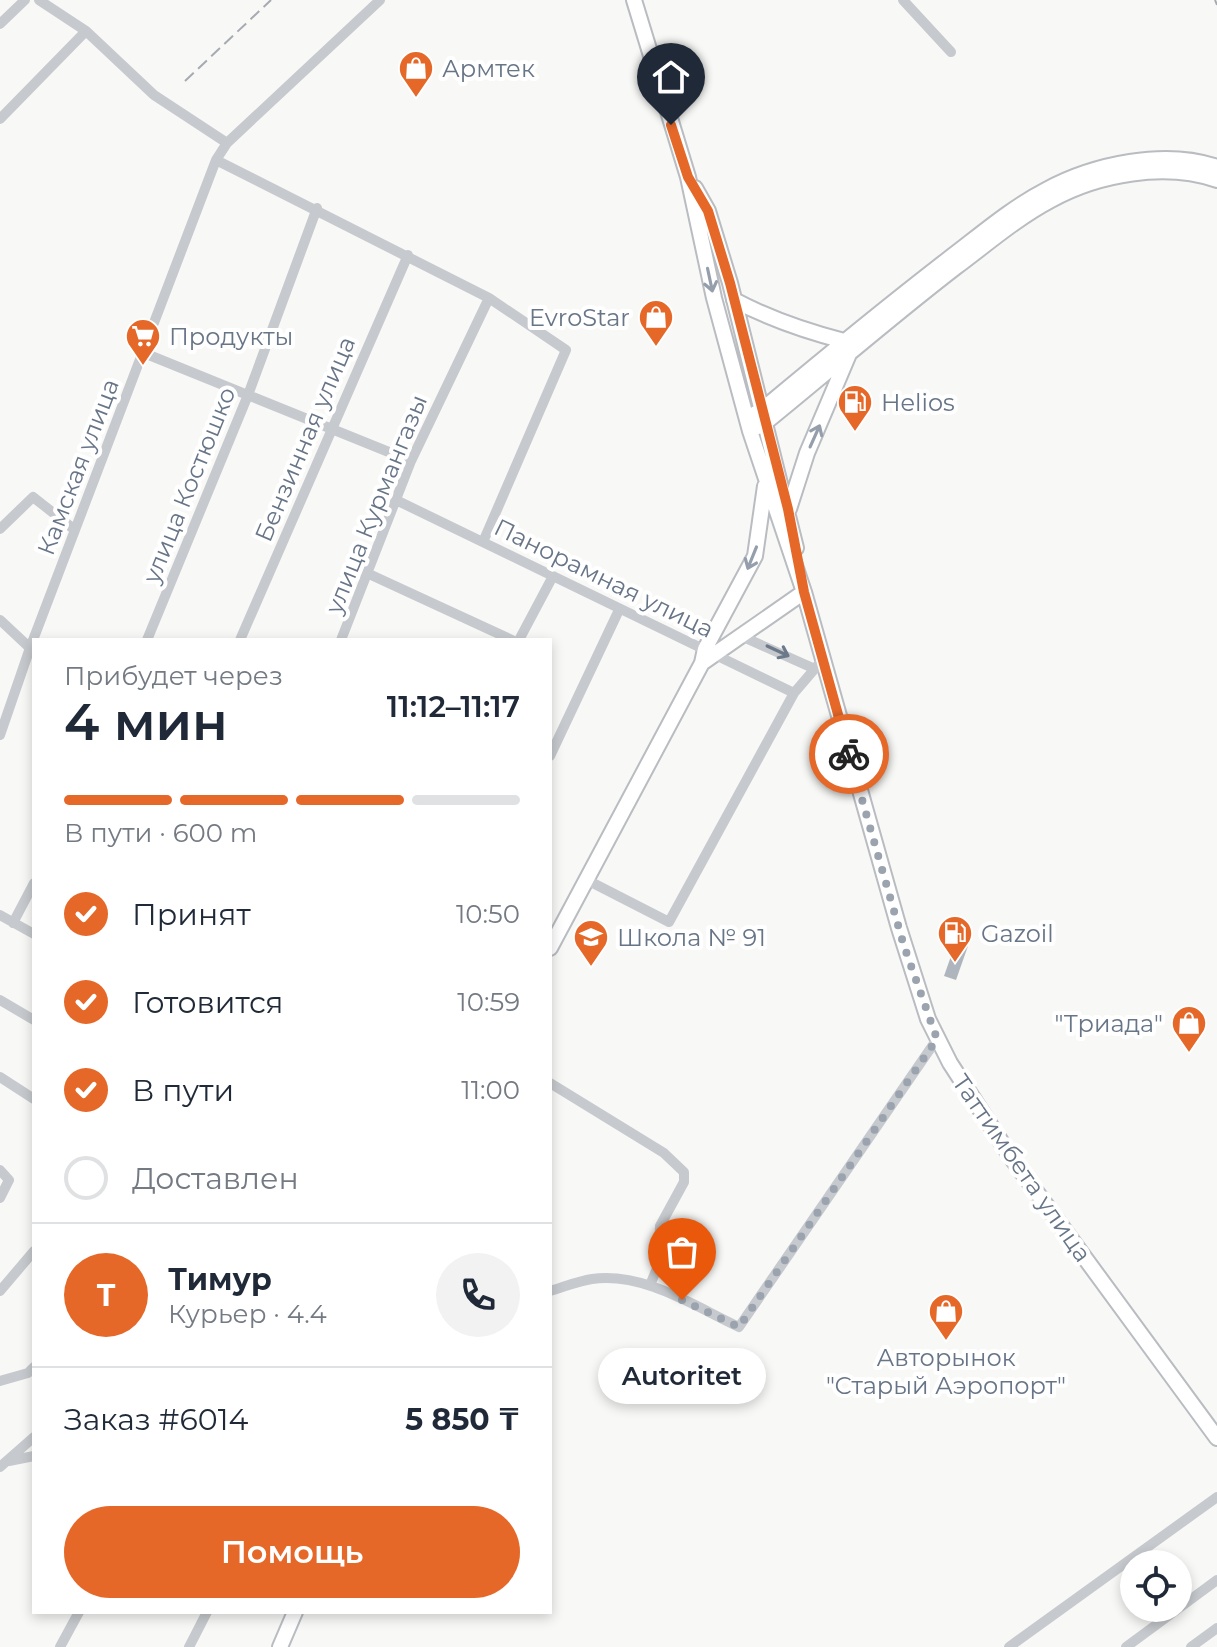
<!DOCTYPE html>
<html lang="ru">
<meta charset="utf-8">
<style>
:root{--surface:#fff;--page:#f2f2f3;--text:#1f2937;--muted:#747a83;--line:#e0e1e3;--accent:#e56829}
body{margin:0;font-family:Montserrat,sans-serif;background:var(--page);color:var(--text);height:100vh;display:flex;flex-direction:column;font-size:30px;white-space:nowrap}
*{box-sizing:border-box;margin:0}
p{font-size:26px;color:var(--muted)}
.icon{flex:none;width:44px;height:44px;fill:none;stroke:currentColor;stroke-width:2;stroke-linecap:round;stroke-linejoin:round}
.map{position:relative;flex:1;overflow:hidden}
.panel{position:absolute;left:32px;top:638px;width:520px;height:976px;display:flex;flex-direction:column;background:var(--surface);border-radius:0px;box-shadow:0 4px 12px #0003}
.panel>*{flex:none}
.fabs{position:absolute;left:1120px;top:1550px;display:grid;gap:16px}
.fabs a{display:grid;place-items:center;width:72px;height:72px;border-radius:50%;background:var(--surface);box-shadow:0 4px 12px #0003;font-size:40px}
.pin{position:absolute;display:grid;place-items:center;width:68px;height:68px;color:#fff;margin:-82px -34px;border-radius:50% 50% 50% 0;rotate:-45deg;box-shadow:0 0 8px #0007}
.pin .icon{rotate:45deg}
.courier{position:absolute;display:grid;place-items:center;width:80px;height:80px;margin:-40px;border:6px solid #e56829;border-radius:50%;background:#fff;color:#222;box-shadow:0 2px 10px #0007}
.bubble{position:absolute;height:56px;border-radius:28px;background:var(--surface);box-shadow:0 4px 12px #0003;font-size:26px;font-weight:600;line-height:56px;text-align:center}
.overview em{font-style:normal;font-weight:600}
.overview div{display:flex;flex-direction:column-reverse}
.overview{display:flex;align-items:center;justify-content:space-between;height:136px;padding:0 32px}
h1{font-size:52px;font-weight:600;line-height:60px}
.bar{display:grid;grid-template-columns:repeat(4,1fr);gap:12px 8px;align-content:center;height:96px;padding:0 32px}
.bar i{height:10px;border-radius:6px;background:var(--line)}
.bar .current{background:var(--accent)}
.bar p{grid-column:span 4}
.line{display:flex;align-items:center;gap:20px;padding:0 32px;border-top:2px solid var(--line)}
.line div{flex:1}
.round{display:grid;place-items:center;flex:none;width:84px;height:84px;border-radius:42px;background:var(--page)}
ol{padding:0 32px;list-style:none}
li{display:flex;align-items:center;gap:24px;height:88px}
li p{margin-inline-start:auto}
li .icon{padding:8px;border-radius:50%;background:var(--accent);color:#fff;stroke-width:4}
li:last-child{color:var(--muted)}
li i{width:44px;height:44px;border:4px solid var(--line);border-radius:50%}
.button{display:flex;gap:16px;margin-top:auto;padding:16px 32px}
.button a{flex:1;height:92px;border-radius:48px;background:var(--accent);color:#fff;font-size:32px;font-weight:600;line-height:92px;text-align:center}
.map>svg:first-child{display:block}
.building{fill:#afb5bc}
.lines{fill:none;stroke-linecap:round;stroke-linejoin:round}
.major-casing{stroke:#b9bcc1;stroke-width:18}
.minor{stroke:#c6c9cd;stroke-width:10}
.major{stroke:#fff;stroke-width:14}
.rail{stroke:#a6abb2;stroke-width:2;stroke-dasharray:12 6;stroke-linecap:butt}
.oneway{stroke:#959eab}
.oneway2{stroke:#6c798a}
.done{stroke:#9aa3ae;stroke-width:8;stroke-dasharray:0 14.4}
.route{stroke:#e56829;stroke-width:10}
.labels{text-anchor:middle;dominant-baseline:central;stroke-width:8;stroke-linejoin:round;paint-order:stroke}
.poi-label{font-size:24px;fill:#677587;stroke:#fff;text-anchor:start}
.street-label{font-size:24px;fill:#677587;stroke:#fff}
</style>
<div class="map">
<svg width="1217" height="1647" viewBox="0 0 1217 1647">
<rect width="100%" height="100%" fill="#f8f8f6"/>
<!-- building -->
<path class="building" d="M956,942l12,4 -12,34 -12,-4z"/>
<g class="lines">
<!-- major casing -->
<g class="major-casing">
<path id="major" d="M634,0l54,177 26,121 36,133 54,161 95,336 29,91 22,44 63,97 204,278
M695,188l13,23 22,72 66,265
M734,300c36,19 71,31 110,41
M747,418l16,-9c61,-51 122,-101 184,-149 32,-24 64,-52 99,-70 48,-26 119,-41 171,-23
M750,431l16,-9c64,-52 125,-105 190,-155 31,-23 61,-49 95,-67 47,-26 114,-38 166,-20
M789,509l18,-56 42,-99
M702,663l3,-14 50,-93 10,-70
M550,948l152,-285 102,-71
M280,1647l15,-35"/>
</g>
<!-- minor -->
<path class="minor" d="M39,0l47,31
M903,0l48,52
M0,24l25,-24
M0,119l86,-88 68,64 73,48
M216,160l273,138 77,52 -83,192
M144,353l267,108
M396,500l398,193
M0,529l33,-32 42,33
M369,574l143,66
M0,620l30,28
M741,636l74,33
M147,640l101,-245 69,-187
M240,640l168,-385
M341,640l70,-179 78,-163
M519,640l34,-64
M0,735l30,-87 186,-488 11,-17 153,-143
M550,756l69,-146
M587,880l82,42 125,-229 30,-35
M0,915l34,19
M13,923l21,-40
M0,1000l34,20
M0,1077l34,22
M550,1083l114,70 20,19v10l-24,44 -2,40 -8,19
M0,1170l9,10 -9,18
M0,1291l34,-40
M550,1291c14,-4 28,-10 42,-12 52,-7 102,27 147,48l198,-288
M0,1381l28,-8 6,-6
M9,1461l25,-5
M0,1467l34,-30
M60,1647l19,-35
M189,1647l18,-35
M1009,1647l208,-150
M1126,1647l91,-67
M1191,1647l26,-19"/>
<!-- major -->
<use href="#major" class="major"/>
<!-- rail -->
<path class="rail" d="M1215,0l2,5
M185,81l86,-81"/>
</g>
<!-- one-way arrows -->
<defs><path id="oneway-shaft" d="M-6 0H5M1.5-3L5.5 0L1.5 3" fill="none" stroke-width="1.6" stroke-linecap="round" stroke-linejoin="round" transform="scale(2)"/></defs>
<g class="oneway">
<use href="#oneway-shaft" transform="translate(710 280) rotate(78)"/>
<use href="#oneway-shaft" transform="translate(815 436) rotate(-66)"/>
<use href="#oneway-shaft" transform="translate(752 558) rotate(112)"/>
</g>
<use class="oneway2" href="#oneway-shaft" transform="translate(778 651) rotate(25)"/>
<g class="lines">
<!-- done -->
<path class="done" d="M682,1300l57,27 198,-288 -33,-93 -55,-192"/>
<!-- route -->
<path class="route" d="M671,125l17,52 20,34 22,72 58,226 16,83 45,162"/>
</g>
<!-- icons -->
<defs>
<g id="shop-pin" transform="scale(1.8)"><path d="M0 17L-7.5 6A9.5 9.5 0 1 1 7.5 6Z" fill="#e56829" stroke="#fff"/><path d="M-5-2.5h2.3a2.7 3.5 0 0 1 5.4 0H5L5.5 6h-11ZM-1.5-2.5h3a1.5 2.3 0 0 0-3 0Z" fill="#fff"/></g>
<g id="supermarket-pin" transform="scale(1.8)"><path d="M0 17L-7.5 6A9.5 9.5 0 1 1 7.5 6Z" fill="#e56829" stroke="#fff"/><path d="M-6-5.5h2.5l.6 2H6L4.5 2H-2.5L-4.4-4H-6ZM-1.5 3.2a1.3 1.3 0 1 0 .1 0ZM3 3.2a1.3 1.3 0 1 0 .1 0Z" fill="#fff"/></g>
<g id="fuel-pin" transform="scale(1.8)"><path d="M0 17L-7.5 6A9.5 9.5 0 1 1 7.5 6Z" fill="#e56829" stroke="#fff"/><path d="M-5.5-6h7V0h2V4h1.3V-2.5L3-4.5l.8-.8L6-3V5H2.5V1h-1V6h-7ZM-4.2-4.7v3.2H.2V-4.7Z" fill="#fff"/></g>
<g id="school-pin" transform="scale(1.8)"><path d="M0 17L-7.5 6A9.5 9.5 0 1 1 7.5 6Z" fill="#e56829" stroke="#fff"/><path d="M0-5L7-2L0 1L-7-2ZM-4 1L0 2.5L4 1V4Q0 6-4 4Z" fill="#fff"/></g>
</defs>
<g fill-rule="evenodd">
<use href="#shop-pin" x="416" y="68"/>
<use href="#shop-pin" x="656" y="317"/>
<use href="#supermarket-pin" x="143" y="336"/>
<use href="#fuel-pin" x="855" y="402"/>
<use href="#fuel-pin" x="955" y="933"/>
<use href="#school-pin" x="591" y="937"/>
<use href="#shop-pin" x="1189" y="1023"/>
<use href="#shop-pin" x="946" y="1311"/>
</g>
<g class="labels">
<!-- poi labels -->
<g class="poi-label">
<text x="442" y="68">Армтек</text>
<text x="630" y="317" text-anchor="end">EvroStar</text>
<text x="169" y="336">Продукты</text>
<text x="881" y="402">Helios</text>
<text x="981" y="933">Gazoil</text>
<text x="617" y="937">Школа № 91</text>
<text x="1163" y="1023" text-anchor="end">"Триада"</text>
<text x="946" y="1357" text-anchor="middle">Авторынок<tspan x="946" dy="28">"Старый Аэропорт"</tspan></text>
</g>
<!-- street labels -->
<g class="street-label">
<text transform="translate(305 439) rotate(-67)">Бензинная улица</text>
<text transform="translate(78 467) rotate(-69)">Камская улица</text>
<text transform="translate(189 485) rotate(-68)">улица Костюшко</text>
<text transform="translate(376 504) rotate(-68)">улица Курмангазы</text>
<text transform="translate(604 578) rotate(26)">Панорамная улица</text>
<text transform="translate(1022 1168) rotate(55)">Таттимбета улица</text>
</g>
</g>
</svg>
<div class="fabs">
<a><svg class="icon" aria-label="locate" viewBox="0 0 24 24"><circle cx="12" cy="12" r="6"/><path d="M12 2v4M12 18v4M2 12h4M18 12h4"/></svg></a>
</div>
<div class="pin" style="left:682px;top:1300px;background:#ea580c"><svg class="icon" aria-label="bag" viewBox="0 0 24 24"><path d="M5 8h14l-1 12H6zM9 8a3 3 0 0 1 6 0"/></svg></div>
<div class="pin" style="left:671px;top:125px;background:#1f2937"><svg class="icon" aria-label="home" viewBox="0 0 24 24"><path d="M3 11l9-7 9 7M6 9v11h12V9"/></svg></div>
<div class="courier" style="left:849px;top:754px"><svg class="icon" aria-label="bike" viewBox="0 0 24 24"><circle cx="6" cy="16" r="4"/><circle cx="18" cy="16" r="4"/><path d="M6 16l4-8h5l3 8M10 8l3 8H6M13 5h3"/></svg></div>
<div class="bubble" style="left:598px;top:1348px;width:168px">Autoritet</div>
<section class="panel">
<div class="overview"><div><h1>4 мин</h1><p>Прибудет через</p></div><em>11:12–11:17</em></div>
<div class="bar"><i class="current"></i><i class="current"></i><i class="current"></i><i></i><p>В пути · 600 m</p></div>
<ol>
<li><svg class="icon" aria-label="check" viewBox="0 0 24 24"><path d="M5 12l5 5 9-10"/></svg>Принят<p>10:50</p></li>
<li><svg class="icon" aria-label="check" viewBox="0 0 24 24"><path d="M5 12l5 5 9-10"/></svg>Готовится<p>10:59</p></li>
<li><svg class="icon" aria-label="check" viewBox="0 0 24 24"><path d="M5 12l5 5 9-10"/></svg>В пути<p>11:00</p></li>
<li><i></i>Доставлен</li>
</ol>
<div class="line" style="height:144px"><b class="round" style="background:var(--accent);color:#fff">Т</b><div><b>Тимур</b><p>Курьер · 4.4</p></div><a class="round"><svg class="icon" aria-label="phone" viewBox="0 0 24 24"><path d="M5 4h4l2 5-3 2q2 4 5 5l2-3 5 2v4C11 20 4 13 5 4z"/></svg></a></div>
<div class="line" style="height:104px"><div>Заказ #6014</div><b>5 850 ₸</b></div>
<div class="button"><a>Помощь</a></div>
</section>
</div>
